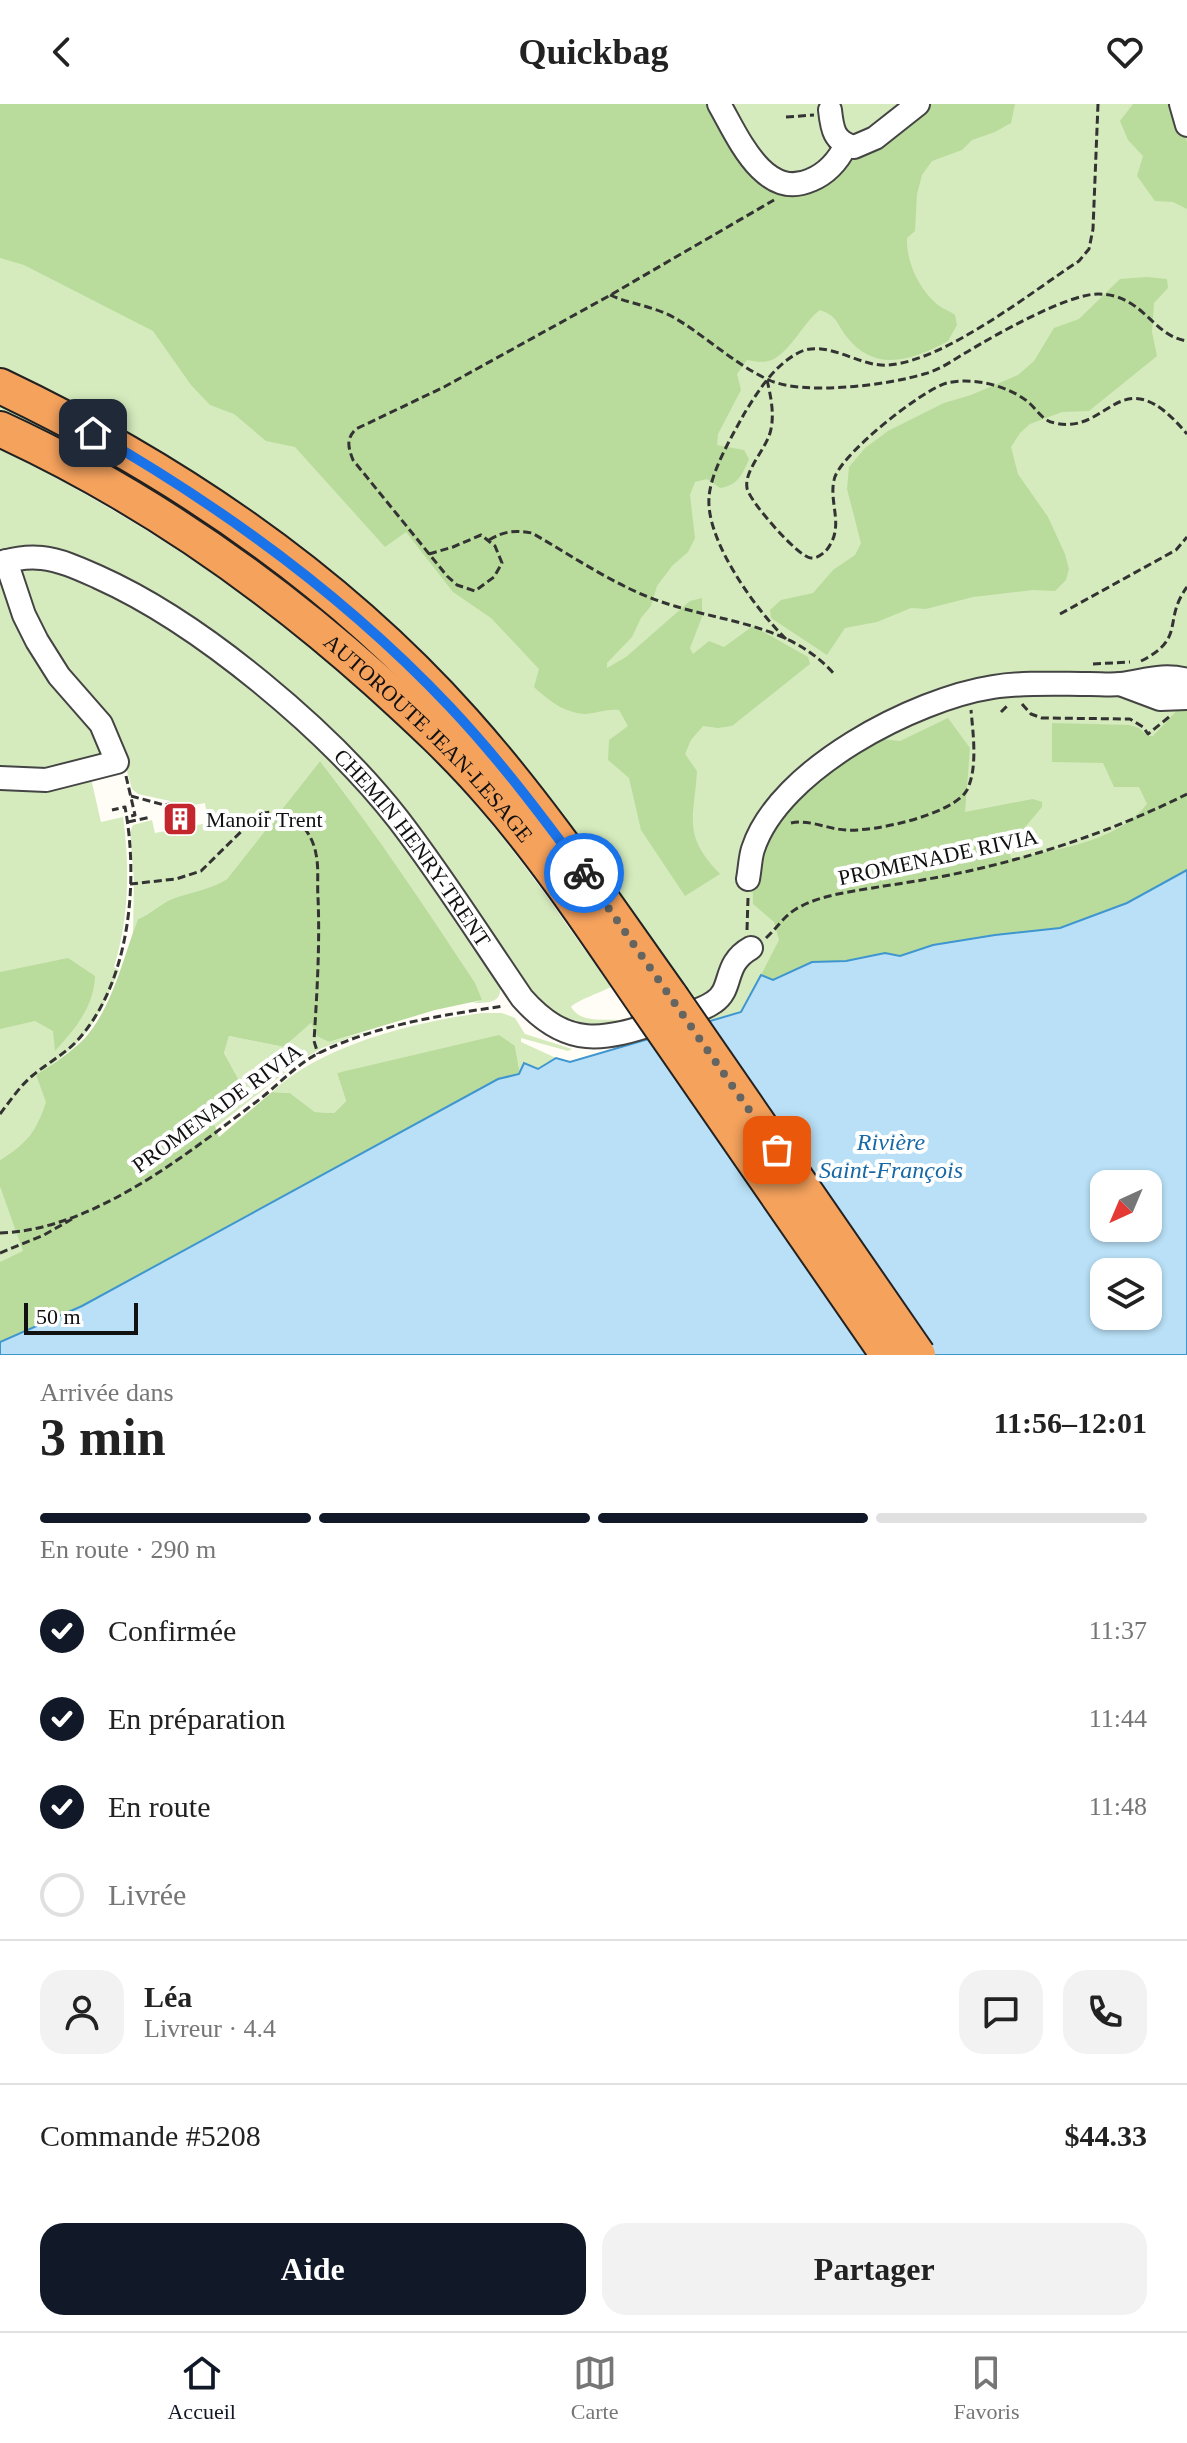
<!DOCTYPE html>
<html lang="fr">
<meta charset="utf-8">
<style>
:root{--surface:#fff;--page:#f2f2f2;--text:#222;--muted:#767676;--line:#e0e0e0;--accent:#111827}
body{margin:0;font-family:"Times New Roman",serif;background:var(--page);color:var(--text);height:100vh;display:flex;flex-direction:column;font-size:30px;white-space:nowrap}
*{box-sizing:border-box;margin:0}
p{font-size:26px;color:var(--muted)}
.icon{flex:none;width:44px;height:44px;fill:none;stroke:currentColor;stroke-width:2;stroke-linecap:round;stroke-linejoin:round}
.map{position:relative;height:1251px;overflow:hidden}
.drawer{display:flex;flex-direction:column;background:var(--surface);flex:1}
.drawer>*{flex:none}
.needle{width:52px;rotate:224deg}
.tools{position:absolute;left:1090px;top:1066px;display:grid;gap:16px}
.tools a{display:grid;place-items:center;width:72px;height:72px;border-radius:16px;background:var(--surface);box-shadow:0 2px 6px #0004;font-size:40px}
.scale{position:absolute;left:24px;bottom:20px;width:114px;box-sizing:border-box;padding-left:8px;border:4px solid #111;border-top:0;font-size:22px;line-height:28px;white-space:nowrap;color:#111;-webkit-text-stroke:6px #fff;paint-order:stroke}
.pin{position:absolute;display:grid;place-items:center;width:68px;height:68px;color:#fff;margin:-34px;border-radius:16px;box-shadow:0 4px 12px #0006}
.courier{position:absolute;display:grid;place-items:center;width:80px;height:80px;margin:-40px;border:6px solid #1a73e8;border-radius:50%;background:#fff;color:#222;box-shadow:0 2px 10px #0007}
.headline em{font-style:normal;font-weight:700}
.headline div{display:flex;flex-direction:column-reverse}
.headline{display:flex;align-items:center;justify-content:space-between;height:136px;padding:0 40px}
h1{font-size:52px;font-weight:700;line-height:60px}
.bar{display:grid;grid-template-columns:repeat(4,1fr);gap:12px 8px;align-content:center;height:96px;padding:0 40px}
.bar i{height:10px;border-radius:6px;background:var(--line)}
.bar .on{background:var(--accent)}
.bar p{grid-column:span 4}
.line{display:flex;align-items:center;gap:20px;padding:0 40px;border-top:2px solid var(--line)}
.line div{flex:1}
.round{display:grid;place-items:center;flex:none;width:84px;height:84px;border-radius:24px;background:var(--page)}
ol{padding:0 40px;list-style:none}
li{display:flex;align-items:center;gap:24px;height:88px}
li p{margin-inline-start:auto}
li .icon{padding:8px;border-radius:50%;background:var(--accent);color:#fff;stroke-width:4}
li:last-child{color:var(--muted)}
li i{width:44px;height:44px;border:4px solid var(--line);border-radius:50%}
.button{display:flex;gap:16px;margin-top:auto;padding:16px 40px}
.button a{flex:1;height:92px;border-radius:24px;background:var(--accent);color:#fff;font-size:32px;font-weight:700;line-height:92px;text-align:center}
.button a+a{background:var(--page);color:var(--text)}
header{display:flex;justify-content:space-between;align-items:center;height:104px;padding:0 40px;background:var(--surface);font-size:36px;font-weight:700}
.dock{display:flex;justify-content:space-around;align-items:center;height:112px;border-top:2px solid var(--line);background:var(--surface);font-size:22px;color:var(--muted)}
.dock a{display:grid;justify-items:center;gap:4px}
.dock .on{color:var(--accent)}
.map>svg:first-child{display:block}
.green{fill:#d5ebbd}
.forest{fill:#b9dc9c}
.water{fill:#b9e0f7;stroke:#3f96cf;stroke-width:2;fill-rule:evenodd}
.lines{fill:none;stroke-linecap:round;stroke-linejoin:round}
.minor-casing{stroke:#444;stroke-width:26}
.highway-casing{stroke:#222;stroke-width:38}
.path{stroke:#333;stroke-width:3;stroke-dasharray:8 4;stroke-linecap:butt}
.minor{stroke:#fff;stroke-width:22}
.highway{stroke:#f5a25d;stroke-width:34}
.highway-bridge-casing{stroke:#222;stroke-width:38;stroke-linecap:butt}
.highway-bridge{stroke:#f5a25d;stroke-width:34}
.done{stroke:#646461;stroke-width:8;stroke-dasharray:0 14.4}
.route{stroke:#1a73e8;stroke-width:10}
.labels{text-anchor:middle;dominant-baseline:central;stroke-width:8;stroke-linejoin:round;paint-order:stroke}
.street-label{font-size:22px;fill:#111;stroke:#fff}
.poi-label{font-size:22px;fill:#111;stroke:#fff;text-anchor:start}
.water-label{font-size:24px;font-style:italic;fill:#1768a6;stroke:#fff}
</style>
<header><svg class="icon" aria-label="back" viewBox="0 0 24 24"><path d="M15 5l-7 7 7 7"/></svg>Quickbag<svg class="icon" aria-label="heart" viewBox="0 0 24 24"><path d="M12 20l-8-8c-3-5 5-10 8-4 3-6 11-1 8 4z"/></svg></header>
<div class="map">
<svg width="1187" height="1251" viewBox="0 0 1187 1251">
<rect width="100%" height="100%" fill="#fffdf5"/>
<!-- green -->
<path class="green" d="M0,0h1187v766l-192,65 -95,21 -15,-3 -39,8 -34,1 -40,18 -31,31 -31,10 -167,-232 -122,-136 -62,-57 -82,-64 -78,-56 -120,-71 -79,-36z
M0,296l116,60 190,131 133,123 -439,-299z
M0,344c175,90 333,198 465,345 54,60 99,129 146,194 -10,5 -35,14 -40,20 10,16 30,12 48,13l-19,8 -49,-15 -20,-14 -158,-220 -241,-192 -132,-33z
M36,461l60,19 106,64 101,83 67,67 128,178c7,25 -3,27 -25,27l8,-3c-51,-82 -102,-163 -161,-239l-93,118c-16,11 -37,13 -55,20 -12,5 -21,15 -34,20l-5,15 1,-54 -4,-48 3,-7 19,-5 3,13 53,-10 -3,-20 -33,6 -2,-8 -32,-7 -6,-5 -9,-32 -80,-114 -23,-75z
M0,474l86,135 16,40 -4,5 -47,15 -51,-1z
M90,670l11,48 22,-5c7,51 6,101 -9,150l5,3c-22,53 -34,74 -83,105l11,26c-11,31 -20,42 -47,59v-376z
M483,909h19l13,5 10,16 47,15 -4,2 -47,-13v4l35,16 -18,11 -18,5 -5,-28 -178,27 9,28 -12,12 -19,-1 -25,-19 -18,-1c49,-47 145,-71 211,-79z
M311,919l18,19 40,-11 -47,17 -21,12 -86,68 -3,-9 28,-37 -16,-29 5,-17 55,11z
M0,1083l49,134 -49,21z"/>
<!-- forest -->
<path class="forest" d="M0,0h715l47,73 77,-9 47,-31 39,-33h90l-4,19 -16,9 -23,8 -10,10 -30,11 -10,14 -5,19 -2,37 -8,7c-1,23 12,52 31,67 5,4 12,6 17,10l2,10 -9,16c-35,19 -73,33 -102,-5 -10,-14 -9,-20 -26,-26 -17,12 -32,47 -52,51 -6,2 -15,0 -21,-1l-10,14 4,16 -23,44 -1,11 27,5 5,9c-6,15 -12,27 -29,29l-13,-9 -12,3 -5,13 5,43 -7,14 -16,14 -15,20 -6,20 -10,12 -9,19 -25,26v5l19,-11 64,-56 12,-3v19l-12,31 3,6 16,-13 15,6 29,-21 55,31 2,7 -78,62 -14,2 -15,-2 -12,14 -6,14 12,17c-3,49 -15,63 23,103l-35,22 -44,-66 -12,-52 -21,-18 1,-20 19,-14 -9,-16c-12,-1 -22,3 -33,4 -20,0 -38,-14 -52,-27l5,-18 -48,-51 -38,-26 -47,-60 -21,15 -90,-100 -29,-6 -32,-27 -24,-9 -19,-20 -38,-54 -129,-66 -24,-7z
M1133,0h42l12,38v67l-14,-7 -18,-1 -18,-25 6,-20 -15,-16 -8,-19z
M1147,173l20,2 1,9 -14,15 -2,29 5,24 -68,55 -27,1 -32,12 -10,9 -9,14 7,27 30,43 17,37 4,15 -3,11 -11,11 -22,-1 -60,7 -47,12 -15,-1 -34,14 -32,6 -18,27 -56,-37 -1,-8 11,-10 32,-7 20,-23 22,-15 6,-12 -14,-54 2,-22 16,-19 23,-17 56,-28 27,-8 47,-20 16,-14 20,-33 25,-9 41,-40z
M1183,600h4v166l-60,33 -67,25 -65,7 -62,10 -33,11 -15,-3 -39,8 -34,1 -40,18 -11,-5 18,-35 -5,-18 -21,-18 -1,-36 16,-38 61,-62 52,-29 19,2 48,-23 22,30 -5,64 68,-13 9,3v5l-33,39 2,13c46,-10 105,-16 136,-55l-8,-17h-25l-11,-24 -51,-1v-39l77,2 10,3 9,8h5z
M320,657c55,71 105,146 155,222l7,17 -47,10 -106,32 -12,-6 -6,-13 -27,24 -55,-11 -5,17 16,29 -28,37 7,18 53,-45 18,1 25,19 19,1 12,-12 -9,-28 162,-38 16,11 5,28 -22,5 -416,227 -82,36v-80l23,-11 -23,-64v-27c27,-17 36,-28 46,-58l-10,-27c17,-11 34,-22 49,-37 28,-32 38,-80 53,-119 13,-5 22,-15 34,-20 18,-7 38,-9 55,-20z
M68,854l27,18c-1,31 -20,53 -40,75l-2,-20 -18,-10 -35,8v-57z"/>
<!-- water -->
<path class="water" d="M1187,766v485h-1187v-13l82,-36 416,-227 21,-5 5,-11 14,6 18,-11 14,4 171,-50 20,-37 12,5 39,-18 34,-1 39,-8 15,3 33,-11 62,-10 65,-7 67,-25zM1104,1080h44v44h-44zM1104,1168h44v44h-44z"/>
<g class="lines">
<!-- minor casing -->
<g class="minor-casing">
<g id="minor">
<path d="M719,0c19,33 45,97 92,76 17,-7 27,-19 35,-35"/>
<path d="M1181,0l6,21"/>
<path d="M830,6c2,19 4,32 24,37l21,-9 43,-34"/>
<path id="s1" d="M0,459c13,-4 27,-7 42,-5 19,2 38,11 56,19 103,46 231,154 300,242 44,57 83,119 124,179 45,51 81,43 140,23 16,-5 38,-9 52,-19 20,-13 8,-38 37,-54"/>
<path d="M1120,580l40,15 27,-1"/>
<path d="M0,674l46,2 71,-18 -16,-38 -42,-48 -22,-35 -13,-26 -18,-54"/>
<path d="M748,775c2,-10 2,-21 5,-30 26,-80 162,-150 240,-162 32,-5 65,-3 97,-3 10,0 21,1 31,0 23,-3 42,-11 66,-4"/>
</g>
</g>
<!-- highway casing -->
<g class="highway-casing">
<g id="highway">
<path d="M0,282c172,82 335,192 463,335 77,86 141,182 208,276"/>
<path id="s2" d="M0,325c139,64 262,149 376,251 41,37 81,74 116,115 57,65 105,139 154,210"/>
</g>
</g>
<!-- path -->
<path class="path" d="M786,13l28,-2
M610,191c20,9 43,11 63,22 33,19 61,47 96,63 35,16 119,5 155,-6 16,-4 29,-14 43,-22 28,-17 102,-59 132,-58 45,1 53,42 88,47
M767,276c4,17 8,36 3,53 -5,17 -26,38 -23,55 2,13 52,70 64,70 7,1 16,-7 19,-13 13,-21 -1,-43 4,-65 4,-24 89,-91 113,-97 25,-6 59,2 80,18 10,8 15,20 28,22 55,13 65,-69 132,11
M489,436c15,-9 26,-10 43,-7 42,24 85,54 130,69 61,21 128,21 173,73
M429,450l24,-7 28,-12 14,11 7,17 -8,14 -19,14 -18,-6 -10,-9 -94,-116c-5,-13 -7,-21 3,-31l88,-42 163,-90 167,-97
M1060,510l116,-64 11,-13
M786,535c-30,-29 -80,-98 -77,-141 1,-25 23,-62 35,-84 14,-23 31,-50 56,-62 28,-13 60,16 89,13 57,-5 141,-72 190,-104l10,-12 4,-20 5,-125
M1141,557c46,-23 21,-40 46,-74
M1093,560l37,-2
M1022,600l9,10 11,4 88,1 13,8 5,7 21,-17
M1001,608l7,-7
M126,672l9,39 -8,2
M131,692l33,9 5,-1 1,5
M128,718l23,-5
M791,719c18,-4 36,6 55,7 27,2 107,-15 121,-40 11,-22 6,-57 4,-80
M130,780l46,-5 25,-8 57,-56c28,-11 53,11 58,39 3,14 1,29 2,43 2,48 -1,96 -4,144l4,13
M747,826l1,-32
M766,834c11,-10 17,-21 30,-29 25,-15 61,-18 88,-23 35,-5 69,-11 102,-19 70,-17 137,-41 201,-73
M0,1010c10,-13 20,-28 32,-38 14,-12 31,-21 44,-34 54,-58 63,-160 49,-235l-13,3
M0,1129c94,-3 188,-80 260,-134 19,-15 35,-33 57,-45 58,-29 125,-39 187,-48
M0,1149l44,-18 28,-16"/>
<!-- minor -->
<use href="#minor" class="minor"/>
<!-- highway -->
<use href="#highway" class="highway"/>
<!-- highway-bridge casing -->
<g class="highway-bridge-casing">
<path id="highway-bridge" d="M671,893l247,358
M646,901l242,350"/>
</g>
<!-- highway-bridge -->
<use href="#highway-bridge" class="highway-bridge"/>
</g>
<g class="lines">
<!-- done -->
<path class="done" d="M584,769l193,277"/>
<!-- route -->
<path class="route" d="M93,329c131,75 253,164 357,274 49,52 92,109 134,166"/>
</g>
<!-- icons -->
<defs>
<g id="building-square" transform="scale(1.8)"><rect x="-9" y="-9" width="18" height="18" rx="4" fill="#c4262e" stroke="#fff"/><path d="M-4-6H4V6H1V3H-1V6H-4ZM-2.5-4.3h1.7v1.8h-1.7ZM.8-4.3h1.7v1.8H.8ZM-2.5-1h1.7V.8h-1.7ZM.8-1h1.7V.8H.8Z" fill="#fff"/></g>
</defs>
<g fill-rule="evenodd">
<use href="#building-square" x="180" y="715"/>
</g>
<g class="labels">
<!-- street labels -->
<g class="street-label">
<text stroke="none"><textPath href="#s2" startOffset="532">AUTOROUTE JEAN-LESAGE</textPath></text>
<text stroke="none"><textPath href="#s1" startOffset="522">CHEMIN HENRY-TRENT</textPath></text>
<text transform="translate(938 753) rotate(-12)">PROMENADE RIVIA</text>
<text transform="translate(217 1004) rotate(-36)">PROMENADE RIVIA</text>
</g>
<!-- poi labels -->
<g class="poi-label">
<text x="206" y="715">Manoir Trent</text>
</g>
<!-- water labels -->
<g class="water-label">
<text x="891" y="1038">Rivière<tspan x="891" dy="28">Saint-François</tspan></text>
</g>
</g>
</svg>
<div class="tools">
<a><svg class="needle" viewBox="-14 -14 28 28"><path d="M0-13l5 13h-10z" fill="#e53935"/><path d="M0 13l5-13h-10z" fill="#767676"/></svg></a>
<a><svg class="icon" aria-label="layers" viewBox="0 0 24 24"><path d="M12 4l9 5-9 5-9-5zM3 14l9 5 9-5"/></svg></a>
</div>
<div class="scale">50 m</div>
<div class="pin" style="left:777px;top:1046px;background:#ea580c"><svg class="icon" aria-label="bag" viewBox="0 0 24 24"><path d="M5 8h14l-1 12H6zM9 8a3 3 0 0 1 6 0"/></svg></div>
<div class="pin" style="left:93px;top:329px;background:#1f2937"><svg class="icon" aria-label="home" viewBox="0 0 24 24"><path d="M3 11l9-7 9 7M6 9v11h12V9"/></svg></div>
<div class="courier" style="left:584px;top:769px"><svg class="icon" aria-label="bike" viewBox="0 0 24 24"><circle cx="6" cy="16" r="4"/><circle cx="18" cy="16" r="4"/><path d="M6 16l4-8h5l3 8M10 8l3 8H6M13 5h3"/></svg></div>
</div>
<section class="drawer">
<div class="headline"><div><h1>3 min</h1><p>Arrivée dans</p></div><em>11:56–12:01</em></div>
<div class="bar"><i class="on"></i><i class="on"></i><i class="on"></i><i></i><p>En route · 290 m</p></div>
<ol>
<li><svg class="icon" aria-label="check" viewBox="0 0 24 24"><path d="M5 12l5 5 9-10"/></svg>Confirmée<p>11:37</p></li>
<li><svg class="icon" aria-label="check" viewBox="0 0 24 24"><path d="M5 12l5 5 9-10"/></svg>En préparation<p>11:44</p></li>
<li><svg class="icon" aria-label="check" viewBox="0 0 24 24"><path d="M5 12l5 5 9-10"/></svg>En route<p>11:48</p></li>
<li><i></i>Livrée</li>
</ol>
<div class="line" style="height:144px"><a class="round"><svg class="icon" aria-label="person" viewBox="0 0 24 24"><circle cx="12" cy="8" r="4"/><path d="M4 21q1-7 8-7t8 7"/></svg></a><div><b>Léa</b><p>Livreur · 4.4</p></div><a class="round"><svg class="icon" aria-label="chat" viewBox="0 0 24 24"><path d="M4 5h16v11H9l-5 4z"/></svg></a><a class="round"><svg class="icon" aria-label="phone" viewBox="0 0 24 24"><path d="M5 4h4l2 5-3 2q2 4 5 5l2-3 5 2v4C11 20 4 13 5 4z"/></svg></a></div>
<div class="line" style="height:104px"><div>Commande #5208</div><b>$44.33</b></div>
<div class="button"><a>Aide</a><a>Partager</a></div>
</section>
<nav class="dock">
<a class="on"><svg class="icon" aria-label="home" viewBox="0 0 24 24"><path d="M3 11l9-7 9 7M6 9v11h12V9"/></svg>Accueil</a>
<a><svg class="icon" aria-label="map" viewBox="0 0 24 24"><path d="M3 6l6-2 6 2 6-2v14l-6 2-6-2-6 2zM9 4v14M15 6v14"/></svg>Carte</a>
<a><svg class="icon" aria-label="saved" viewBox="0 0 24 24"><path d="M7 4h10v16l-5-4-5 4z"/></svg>Favoris</a>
</nav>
